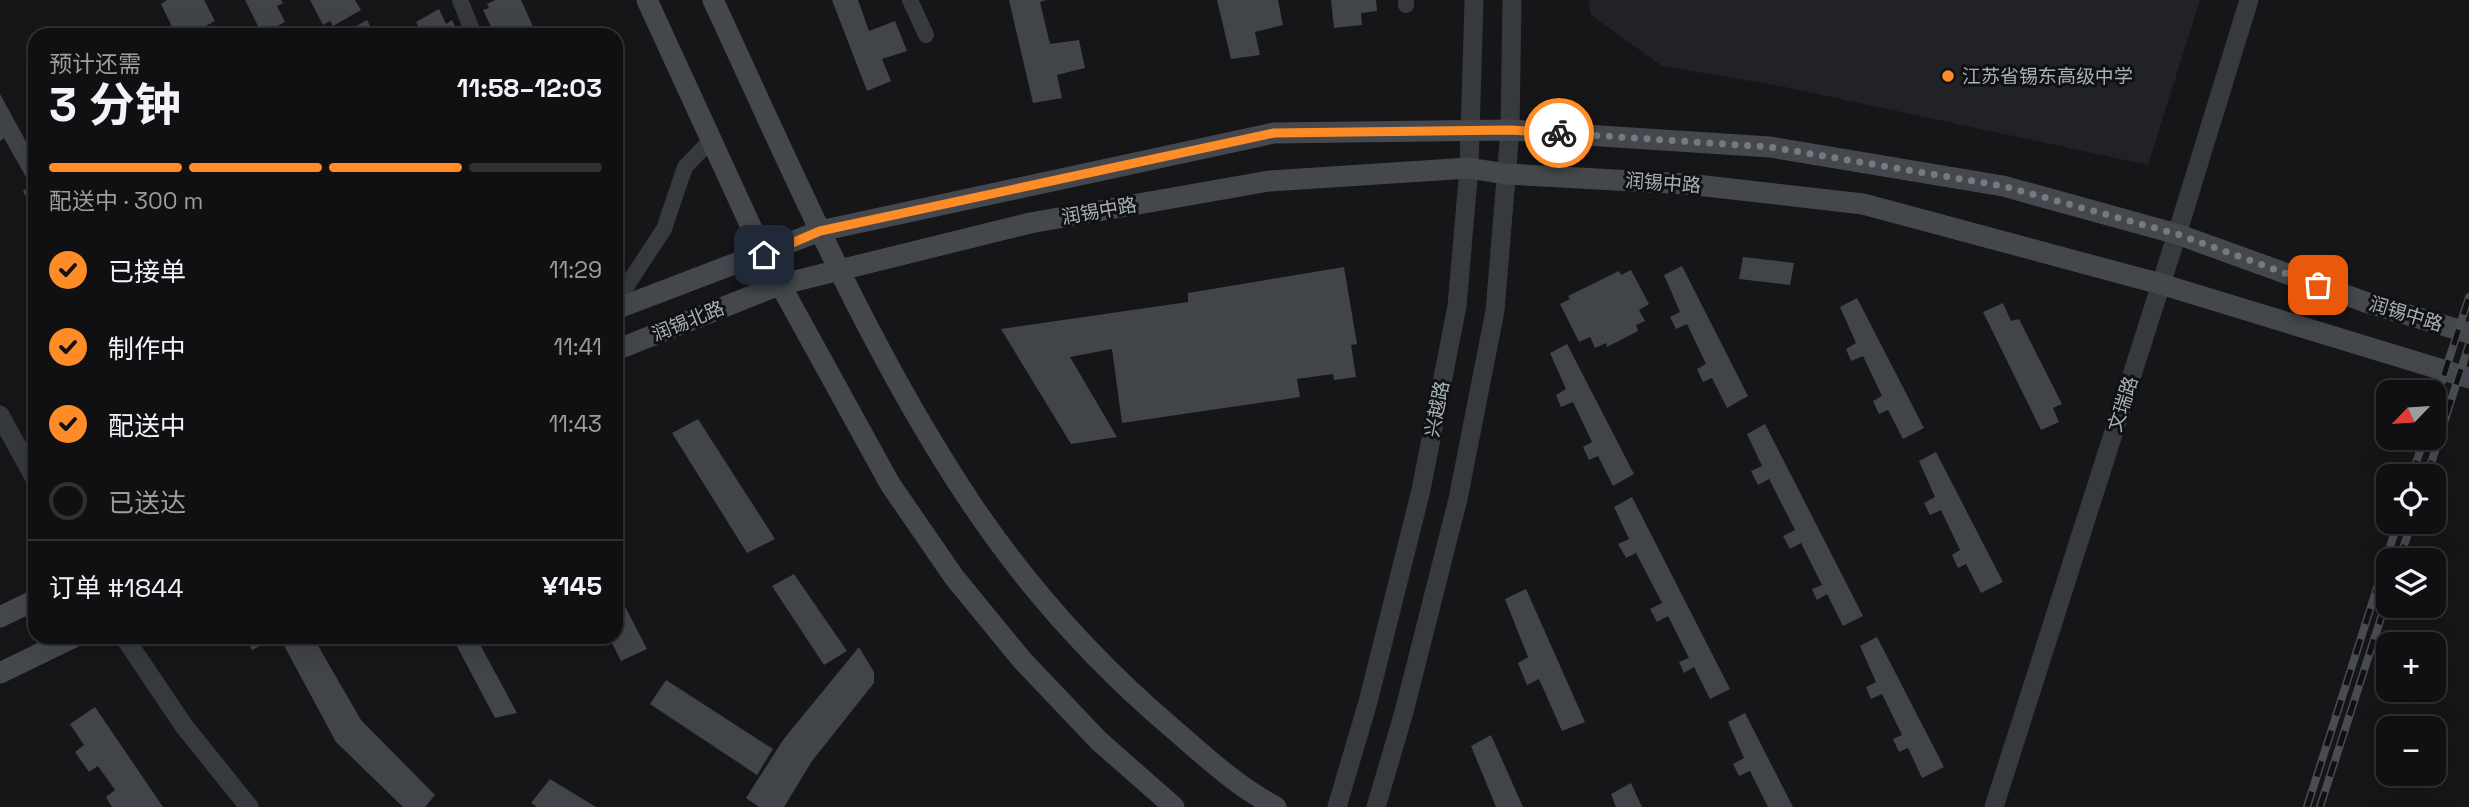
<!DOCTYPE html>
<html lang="zh">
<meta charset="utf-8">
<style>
:root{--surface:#101012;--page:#1e1e20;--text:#f1f3f6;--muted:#9c9d9f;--line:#303032;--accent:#ff8c26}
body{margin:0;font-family:"Space Grotesk","Noto Sans SC",sans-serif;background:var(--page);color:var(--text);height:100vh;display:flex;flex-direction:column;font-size:26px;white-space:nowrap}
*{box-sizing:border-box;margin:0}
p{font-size:23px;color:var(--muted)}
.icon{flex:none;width:38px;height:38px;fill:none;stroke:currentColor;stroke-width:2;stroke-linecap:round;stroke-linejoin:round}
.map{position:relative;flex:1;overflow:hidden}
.side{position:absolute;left:28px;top:28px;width:595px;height:616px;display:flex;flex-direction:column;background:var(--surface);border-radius:21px;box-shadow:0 7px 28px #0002,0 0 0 2px var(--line)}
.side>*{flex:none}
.needle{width:46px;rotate:245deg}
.fabs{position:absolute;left:2376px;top:380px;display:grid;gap:14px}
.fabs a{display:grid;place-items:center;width:70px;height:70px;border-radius:14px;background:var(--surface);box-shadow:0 7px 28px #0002,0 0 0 2px var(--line);font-size:35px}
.pin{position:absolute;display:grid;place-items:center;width:60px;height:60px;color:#fff;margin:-30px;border-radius:14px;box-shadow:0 4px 10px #0006}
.courier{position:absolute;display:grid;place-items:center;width:70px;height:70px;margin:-35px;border:5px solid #ff8c26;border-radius:50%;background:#fff;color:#222;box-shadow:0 2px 9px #0007}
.head em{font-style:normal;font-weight:700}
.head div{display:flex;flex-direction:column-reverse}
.head{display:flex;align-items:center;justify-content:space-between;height:119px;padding:0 21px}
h1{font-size:46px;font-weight:700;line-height:52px}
.bar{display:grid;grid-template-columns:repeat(4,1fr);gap:10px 7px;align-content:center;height:84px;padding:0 21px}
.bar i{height:9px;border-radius:5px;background:var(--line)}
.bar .active{background:var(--accent)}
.bar p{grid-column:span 4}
.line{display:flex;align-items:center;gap:18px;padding:0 21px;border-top:2px solid var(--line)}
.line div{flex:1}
ol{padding:0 21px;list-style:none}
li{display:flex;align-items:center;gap:21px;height:77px}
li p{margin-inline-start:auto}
li .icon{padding:7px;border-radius:50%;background:var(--accent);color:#111;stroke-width:4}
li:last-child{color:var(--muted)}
li i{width:38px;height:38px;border:4px solid var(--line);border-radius:50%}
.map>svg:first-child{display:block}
.built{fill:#212225}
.building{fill:#414448}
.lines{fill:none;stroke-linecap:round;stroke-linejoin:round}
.minor{stroke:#36393d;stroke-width:16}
.tertiary{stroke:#36393d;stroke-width:19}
.secondary{stroke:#44484d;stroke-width:21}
.rail-casing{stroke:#494d52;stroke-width:8}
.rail{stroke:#111113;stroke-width:5;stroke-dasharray:16;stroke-linecap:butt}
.done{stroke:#747a81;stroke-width:7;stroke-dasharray:0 12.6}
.route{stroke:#ff8c26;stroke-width:9}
.poi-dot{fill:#ff8c26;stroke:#111113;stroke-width:2.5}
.labels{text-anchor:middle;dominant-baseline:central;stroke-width:6;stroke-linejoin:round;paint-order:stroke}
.poi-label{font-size:19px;fill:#a6b0b9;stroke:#111113;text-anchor:start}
.street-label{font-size:19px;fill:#a6b0b9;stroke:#111113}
</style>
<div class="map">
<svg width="2469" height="807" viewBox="0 0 2469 807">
<rect width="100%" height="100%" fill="#161618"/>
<!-- built -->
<path class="built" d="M1588,0h612l-52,165 -368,-79 -118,-20 -71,-51z"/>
<!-- building -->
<path class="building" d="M167,0h37l11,21 -26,14 -5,-4 -8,4 -15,-31z
M245,0h36l2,3 -6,3 8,16 -23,12z
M310,0h45l6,10 -28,16 -3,-5 -7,4z
M495,0h26l15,33 -6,2h-35l-12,-25 6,-2 -2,-4z
M832,0h26l11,31 26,-10 12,30 -25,8 9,22 -24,10z
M1009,0h37l-6,2 10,42 29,-4 6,28 -28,7 5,23 -29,5z
M1217,0h61l5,25 -28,7 5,23 -29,4z
M1331,0h45l1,11 -16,2 1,12 -28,3z
M439,9l7,15 6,-4 7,15h-36l-7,-13z
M367,20l8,15h-35z
M0,94l35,64v49l-3,2 -9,-18 8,-5 -27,-48 -4,3z
M1743,257l51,6 -4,22 -51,-6z
M1682,266l66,130 -21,12 -15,-30 -9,4 -6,-13 9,-5 -19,-40 -11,5 -6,-12 10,-5 -16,-37z
M1344,267l13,77 -6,1 5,32 -22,3 -1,-6 -36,5 3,18 -178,26 -10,-74 -42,8 47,80 -46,7 -70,-115 187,-27v-9z
M1631,270l18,34 -10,6 6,11 -9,4 2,6 -31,16 -1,-4 -11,5 -5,-11 -11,5 -19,-38 10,-5 -2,-3 51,-25 2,4z
M1857,298l67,130 -21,11 -15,-29 -9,4 -6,-13 9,-5 -19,-40 -12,5 -5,-12 10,-6 -16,-36z
M2003,303l8,18 8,-2 43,85 -9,4 6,14 -18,8 -58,-118z
M1567,344l67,130 -21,12 -15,-30 -9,4 -6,-13 9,-5 -19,-40 -12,5 -5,-12 10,-6 -16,-36z
M698,419l77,120 -28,14 -75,-120z
M1765,424l98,192 -20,10 -16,-32 -10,6 -5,-11 10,-4 -21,-42 -11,6 -7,-13 12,-6 -26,-51 -11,6 -7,-14 11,-5 -15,-32z
M1936,452l67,130 -22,11 -15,-29 -8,4 -6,-13 8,-5 -19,-40 -11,5 -6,-12 11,-6 -16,-36z
M1632,497l98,192 -20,10 -16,-32 -10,6 -5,-11 10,-4 -21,-42 -11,6 -7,-13 12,-6 -26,-50 -10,5 -8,-14 11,-5 -15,-32z
M794,574l53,77 -23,14 -52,-79z
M616,589l31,60 -26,12 -12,-24h7z
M1526,589l59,133 -23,9 -23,-52 -12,6 -9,-22 10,-6 -23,-58z
M245,637h33l-26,13z
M288,637h25l48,83 74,75 -10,12h-22l-67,-65 -55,-102z
M452,637h24l41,76 -22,5z
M1877,637l67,130 -22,11 -14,-30 -9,4 -6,-13 9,-4 -20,-41 -11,5 -5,-12 10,-5 -16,-36z
M859,647l15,25v11l-62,78 -28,46h-25l-13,-9 37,-58z
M666,680l107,69 -16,26 -107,-71z
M95,707l68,100h-51l-6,-10 9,-7 -17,-24 -9,6 -14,-20 9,-7 -14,-21z
M1745,713l48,94h-25l-18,-36 -11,5 -6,-12 11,-6 -16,-36z
M1491,735l32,72h-27l-25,-61z
M550,779l46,28h-59l-6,-4z
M1631,783l11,24h-26l-5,-13z"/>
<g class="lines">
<!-- minor -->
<path class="minor" d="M460,0l14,35
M910,0l16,35
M1406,0v5
M616,302l48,-73 21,-62 26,-27"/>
<!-- tertiary -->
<path class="tertiary" d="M0,415l35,64
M124,637l60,89 65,81
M1337,807l31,-105 53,-212 36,-184 12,-138 5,-168
M1376,807l28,-95 54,-213 37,-188 15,-181 2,-130
M1994,807l183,-573 72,-234"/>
<!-- secondary -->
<path class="secondary" d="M647,0l117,255 126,229 64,93 68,83 77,81 75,66
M713,0c78,168 155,349 258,503 55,82 125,160 200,224 35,30 64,58 105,80
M616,309l204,-78 454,-98 236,-3 260,17 233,39 174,48 188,68 104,31
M616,350l163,-65 251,-62 239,-42 200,-13 37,6 182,10 175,20 298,80 308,94
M0,617l35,-17
M0,673l74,-36"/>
<!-- rail casing -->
<g class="rail-casing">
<path id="rail" d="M2434,406l35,-109
M2412,476l12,-38
M2427,476l42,-132
M2399,560l13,-38
M2307,807l91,-285
M2320,807l69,-214"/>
</g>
<!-- rail -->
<use href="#rail" class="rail"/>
</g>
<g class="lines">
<!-- done -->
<path class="done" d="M1559,133l211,14 233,39 174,48 141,51"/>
<!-- route -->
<path class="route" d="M764,255l56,-24 454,-98 236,-3 49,3"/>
</g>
<!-- markers -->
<circle class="poi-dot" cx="1948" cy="76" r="7"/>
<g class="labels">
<!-- poi labels -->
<g class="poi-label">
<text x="1962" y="76">江苏省锡东高级中学</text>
</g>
<!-- street labels -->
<g class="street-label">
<text transform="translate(1663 183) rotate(4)">润锡中路</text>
<text transform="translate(1099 211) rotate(-10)">润锡中路</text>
<text transform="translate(2406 314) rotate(17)">润锡中路</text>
<text transform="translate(688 321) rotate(-22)">润锡北路</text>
<text transform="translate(2123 404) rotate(-72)">文瑞路</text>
<text transform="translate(1437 409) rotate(-79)">兴越路</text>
</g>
</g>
</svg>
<div class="fabs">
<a><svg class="needle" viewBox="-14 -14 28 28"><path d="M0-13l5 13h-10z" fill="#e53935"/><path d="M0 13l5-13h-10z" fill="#9c9d9f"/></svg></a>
<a><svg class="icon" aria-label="locate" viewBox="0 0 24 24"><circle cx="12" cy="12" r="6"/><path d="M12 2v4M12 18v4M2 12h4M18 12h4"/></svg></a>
<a><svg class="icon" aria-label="layers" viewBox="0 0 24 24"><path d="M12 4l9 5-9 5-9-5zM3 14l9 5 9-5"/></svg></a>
<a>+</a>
<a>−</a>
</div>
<div class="pin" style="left:2318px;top:285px;background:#ea580c"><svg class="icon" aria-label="bag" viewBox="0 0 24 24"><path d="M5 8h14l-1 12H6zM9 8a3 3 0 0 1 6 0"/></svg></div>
<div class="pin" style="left:764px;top:255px;background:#1f2937"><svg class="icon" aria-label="home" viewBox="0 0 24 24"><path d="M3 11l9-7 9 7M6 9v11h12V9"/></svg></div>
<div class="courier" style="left:1559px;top:133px"><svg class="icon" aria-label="bike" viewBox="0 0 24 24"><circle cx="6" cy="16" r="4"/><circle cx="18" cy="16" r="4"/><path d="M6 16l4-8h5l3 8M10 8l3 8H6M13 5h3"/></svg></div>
<section class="side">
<div class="head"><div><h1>3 分钟</h1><p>预计还需</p></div><em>11:58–12:03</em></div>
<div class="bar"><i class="active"></i><i class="active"></i><i class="active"></i><i></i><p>配送中 · 300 m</p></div>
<ol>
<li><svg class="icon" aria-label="check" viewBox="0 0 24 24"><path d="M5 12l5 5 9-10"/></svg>已接单<p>11:29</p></li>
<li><svg class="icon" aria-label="check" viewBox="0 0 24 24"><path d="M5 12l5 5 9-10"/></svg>制作中<p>11:41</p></li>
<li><svg class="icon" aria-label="check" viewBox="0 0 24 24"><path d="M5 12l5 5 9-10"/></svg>配送中<p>11:43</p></li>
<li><i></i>已送达</li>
</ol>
<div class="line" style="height:91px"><div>订单 #1844</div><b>¥145</b></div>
</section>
</div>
